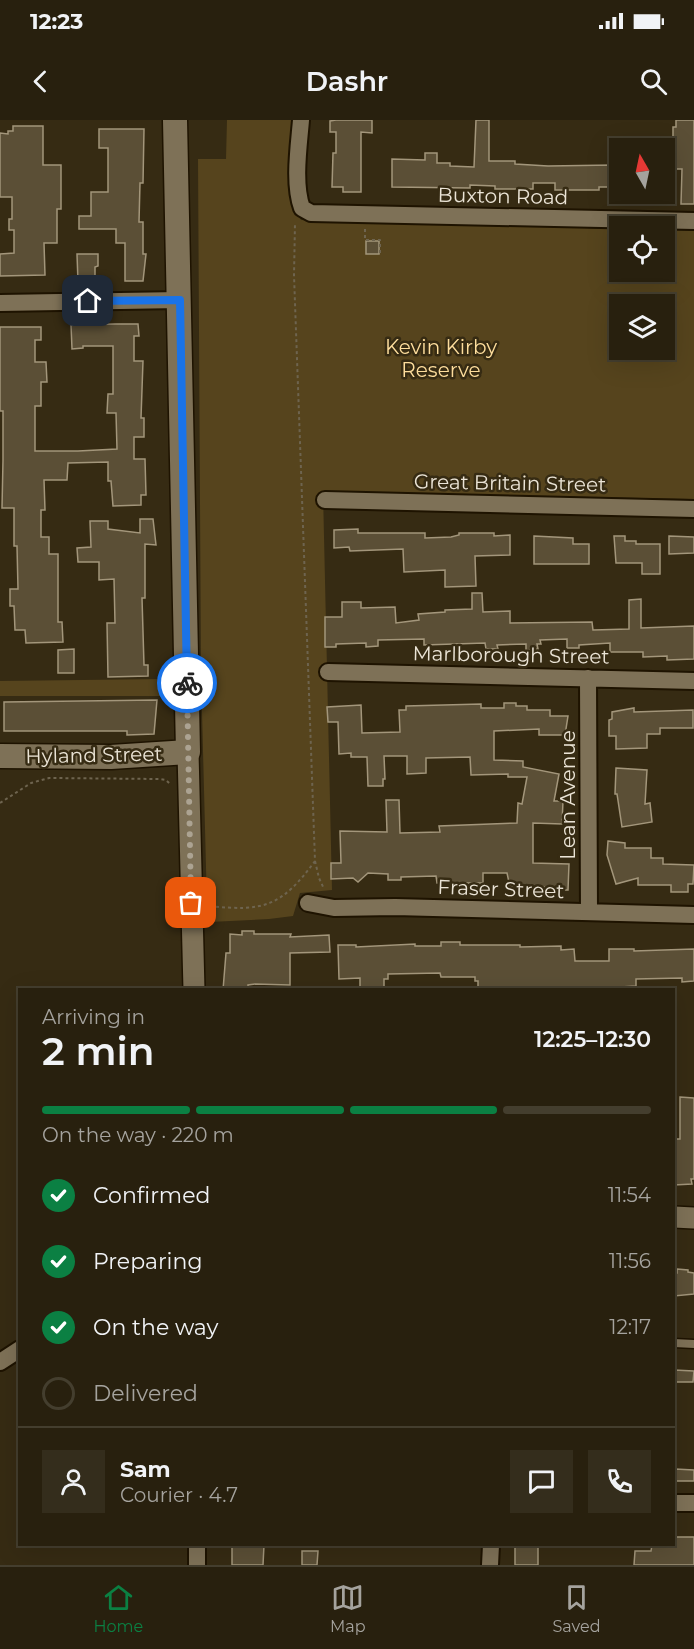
<!DOCTYPE html>
<meta charset="utf-8">
<style>
:root{--surface:#28200e;--page:#342d1c;--text:#f1f3f6;--muted:#a5a39e;--line:#443e2e;--accent:#0b8043}
body{margin:0;font-family:Montserrat,sans-serif;background:var(--page);color:var(--text);height:100vh;display:flex;flex-direction:column;font-size:22px;white-space:nowrap}
*{box-sizing:border-box;margin:0}
p{font-size:20px;color:var(--muted)}
.icon{flex:none;width:33px;height:33px;fill:none;stroke:currentColor;stroke-width:2;stroke-linecap:round;stroke-linejoin:round}
.map{position:relative;flex:1;overflow:hidden}
.panel{position:absolute;left:18px;top:868px;width:657px;height:558px;display:flex;flex-direction:column;background:var(--surface);border-radius:0px;box-shadow:0 6px 24px #0002,0 0 0 2px var(--line)}
.panel>*{flex:none}
.needle{width:39px;rotate:351deg}
.controls{position:absolute;left:609px;top:18px;display:grid;gap:12px}
.controls a{display:grid;place-items:center;width:66px;height:66px;border-radius:0px;background:var(--surface);box-shadow:0 6px 24px #0002,0 0 0 2px var(--line);font-size:30px}
.pin{position:absolute;display:grid;place-items:center;width:51px;height:51px;color:#fff;margin:-26px;border-radius:12px;box-shadow:0 3px 9px #0006}
.courier{position:absolute;display:grid;place-items:center;width:60px;height:60px;margin:-30px;border:4px solid #1a73e8;border-radius:50%;background:#fff;color:#222;box-shadow:0 2px 8px #0007}
.overview em{font-style:normal;font-weight:600}
.overview div{display:flex;flex-direction:column-reverse}
.overview{display:flex;align-items:center;justify-content:space-between;height:102px;padding:0 24px}
h1{font-size:39px;font-weight:600;line-height:45px}
.bar{display:grid;grid-template-columns:repeat(4,1fr);gap:9px 6px;align-content:center;height:72px;padding:0 24px}
.bar i{height:8px;border-radius:4px;background:var(--line)}
.bar .on{background:var(--accent)}
.bar p{grid-column:span 4}
.line{display:flex;align-items:center;gap:15px;padding:0 24px;border-top:2px solid var(--line)}
.line div{flex:1}
.round{display:grid;place-items:center;flex:none;width:63px;height:63px;border-radius:0px;background:var(--page)}
ol{padding:0 24px;list-style:none}
li{display:flex;align-items:center;gap:18px;height:66px}
li p{margin-inline-start:auto}
li .icon{padding:6px;border-radius:50%;background:var(--accent);color:#fff;stroke-width:4}
li:last-child{color:var(--muted)}
li i{width:33px;height:33px;border:3px solid var(--line);border-radius:50%}
.status{display:flex;justify-content:space-between;align-items:center;height:42px;padding:0 30px;background:var(--surface);direction:ltr}
.status svg{height:16px;fill:currentColor}
header{display:flex;justify-content:space-between;align-items:center;height:78px;padding:0 24px;background:var(--surface);font-size:27px;font-weight:600}
.tab-bar{display:flex;justify-content:space-around;align-items:center;height:84px;border-top:2px solid var(--line);background:var(--surface);font-size:16px;color:var(--muted)}
.tab-bar a{display:grid;justify-items:center;gap:3px}
.tab-bar .on{color:var(--accent)}
.map>svg:first-child{display:block}
.green{fill:#56441d;fill-rule:evenodd}
.building{fill:#5b4f36;stroke:#a3967b;stroke-width:1.5}
.lines{fill:none;stroke-linecap:round;stroke-linejoin:round}
.service-casing{stroke:#1e1300;stroke-width:11}
.minor-casing{stroke:#1e1300;stroke-width:20}
.tertiary-casing{stroke:#1e1300;stroke-width:24}
.secondary-casing{stroke:#1e1300;stroke-width:27}
.path{stroke:#6e644f;stroke-width:2;stroke-dasharray:3 3;stroke-linecap:butt}
.service{stroke:#7e7157;stroke-width:8}
.minor{stroke:#7e7157;stroke-width:16}
.tertiary{stroke:#7e7157;stroke-width:21}
.secondary{stroke:#7e7157;stroke-width:24}
.done{stroke:#aca392;stroke-width:6;stroke-dasharray:0 10.8}
.route{stroke:#1a73e8;stroke-width:8}
.labels{text-anchor:middle;dominant-baseline:central;stroke-width:5;stroke-linejoin:round;paint-order:stroke}
.street-label{font-size:20px;fill:#ebe4d6;stroke:#362b13}
.park-label{font-size:20px;fill:#fddd9c;stroke:#362b13}
</style>
<div class="status"><b>12:23</b><svg viewBox="0 0 49 12"><path d="M0 12V9h3v3zM5 12V6h3v6zM10 12V3h3v9zM15 12V0h3v12zM26 1h20v11H26zM47 4h2v5h-2z"/></svg></div>
<header><svg class="icon" aria-label="back" viewBox="0 0 24 24"><path d="M15 5l-7 7 7 7"/></svg>Dashr<svg class="icon" aria-label="search" viewBox="0 0 24 24"><circle cx="10" cy="10" r="6"/><path d="M15 15l6 6"/></svg></header>
<div class="map">
<svg width="694" height="1445" viewBox="0 0 694 1445">
<rect width="100%" height="100%" fill="#362b13"/>
<!-- green -->
<path class="green" d="M227,0h66l-2,84 10,16 318,9 1,43h44l1,-42 29,1v268l-371,-7 9,398 -32,3 -7,23 -24,3 -59,3 6,-15 -9,-1 -6,-233 -3,-514h28zM620,184h44v46h-44z
M164,559l-1,17h-163v-15z"/>
<!-- building -->
<path class="building" d="M336,0h36v13l-11,-1v60h-18v-5h-11l1,-34h3v-21h-6v-11z
M476,0h13v41h26v3l33,2 65,-1v13h-3v9h-11v3h-44v-7h-22v6h-38v-3l-25,-1v3l-78,-1v-28l33,1v-7h12v10h13v3l24,1z
M676,0h18v84h-13l1,-35h-13v-17h4v-25h3z
M13,6h30v39h18v44h-4v34h-13l1,32 -45,1v-22l14,-1v-23h-5v-11h3v-22h-12v-64l8,1v-3h5z
M99,9h45l-1,54h-3l-1,39h4v32h3l-3,27h-18v-38h-9v-14h-37v-13h12v-24h17v-44h-9z
M366,121h13v13h-13z
M77,134h21v12l-3,1v14l-17,1z
M115,204h23l1,12h-5v25h9l-2,57h3v19h-10v22h11l1,36h-5v10l-28,1 -2,-25h-3v-19l-40,1 -1,17h-23l1,30h-4v27h8v17h9v68h4l1,20 -37,1 -1,-13h-10l-1,-24h-4v-17h8l-1,-43h-3v-38h-12l1,-48v-49h-3v-84h41v13h-6v22h11l1,20h-6v24h-6v45h43l39,-2 -1,-36h-9l1,-19h5v-48h-30v2l-11,1 -1,-24z
M140,399h13l3,26 -11,-1v54h-3l2,67h4v11l-40,1 -1,-54h8l-1,-44 -15,1v-18h-21l-1,-14 14,-1 -1,-26h18v8l32,4z
M358,409v4h67v5l26,-1 8,-2v-2h35v3l16,-1v20l-35,1 1,30 -31,1v-17l-41,2 -1,-23 -53,2 -1,-4 -15,1v-18z
M534,416l39,2v6h16v20h-55z
M614,416h11v5h11v3h24v30h-18v-11h-26z
M669,416l25,1v16l-25,1z
M472,473h10l1,19 27,-1v12l82,-1 1,8 36,-1v-29l12,-1v29l53,-2v33l-27,1v-4l-24,1v-5h-33v-9l-31,2v3h-12v-9l-27,1 1,4h-4l1,5 -12,1v-6l-29,1 1,4h-12l-1,-6 -61,2v-6l-46,1v6l-12,1v-4l-30,1v3h-11v-30h17v-15h19v6l34,-1 1,16 23,-3 -1,-6 27,-2v-2l27,-1z
M74,529v24h-16v-23z
M157,580l-3,34 -27,1v-4h-123v-29z
M504,583h12v3h11v4h23v6h18l-3,19h-26v-6l-45,2v29l29,1v6l36,7 -5,27h9l-1,23 -29,-1v40l36,1 -1,26h-24v-3h-34l-3,-14h-24v10h-46l-1,-7 -35,1v3h-13v-6l-20,-1 -10,9 -5,-4 -22,1v-16h10l-1,-32 47,1 -1,-32h13l1,33 40,-1 -1,-6 78,-3 1,-20 4,1 5,-27h-19v-3l-37,1 -1,-18 -44,1v15l-19,1v-18h-23l1,23h-2v7h-15l-1,-29h-16v-4l-12,1 -1,-32h-10l-1,-15 34,-2 1,28 38,-1 -1,-22h7v-4l75,-2v4h23z
M634,588v4l59,-2v18h-33v6h-13v14l-31,1v-13h-7v-16l3,-1v-7z
M616,648l31,2 -2,34 5,-1 2,19 -30,5 -5,-33h-2z
M608,721l17,2v5h26v10h12v6l31,1 -1,19h-5v8h-17v-7h-33v-7l-22,6 -9,-29z
M242,811h12v3h37l-1,3 39,-2 1,17 -40,1v32l-35,-1 -7,1v5h-25l3,-37h4v-19l12,1z
M441,822h19v3h60v2l41,-1v4l13,-1 1,12h34v-12h25v2l60,-2v32l-12,1v-4l-46,1v7l-15,1v3h-108v-3l-35,1v-7h-3v-4h-34l-1,-4 -52,1v5h-4v11h-24v-12l-21,1 -1,-34h18v2l59,-3v2h26z
M680,977l14,1v81h-3l1,5 -18,1v-46h6z
M677,1149l11,1v2l6,1v21l-20,2v-23h3z
M674,1250l20,1 -1,11h-19z
M675,1349l19,1v11h-20z
M674,1417h20v28h-60l1,-14h16l1,-6h22z
M237,1425h27l-1,20h-31v-18h5z
M515,1425l23,1v19h-23z
M302,1431h16l-1,14h-15z"/>
<g class="lines">
<!-- service casing -->
<g class="service-casing">
<path id="service" d="M674,1223l20,1"/>
</g>
<!-- minor casing -->
<g class="minor-casing">
<path id="minor" d="M301,0c-2,25 -8,64 1,88l9,5 383,8
M0,183l180,-3
M325,380l369,9
M328,552l366,9
M588,558l1,234
M308,783l26,5 61,-1 299,8
M0,1242l20,-13
M674,1383h20
M197,1445v-20
M490,1445l1,-20"/>
</g>
<!-- tertiary casing -->
<g class="tertiary-casing">
<path id="tertiary" d="M188,632l6,238
M674,1097l20,1"/>
</g>
<!-- secondary casing -->
<g class="secondary-casing">
<path id="secondary" d="M0,636l111,1 77,-5 -13,-632"/>
</g>
<!-- path -->
<path class="path" d="M365,109v11h15v15
M0,683l31,-20 18,-5 111,1 6,1 5,5
M315,741l4,17 5,11
M210,786c54,6 72,0 105,-45l-21,-586 1,-52"/>
<!-- service -->
<use href="#service" class="service"/>
<!-- minor -->
<use href="#minor" class="minor"/>
<!-- tertiary -->
<use href="#tertiary" class="tertiary"/>
<!-- secondary -->
<use href="#secondary" class="secondary"/>
</g>
<g class="lines">
<!-- done -->
<path class="done" d="M187,563l4,220"/>
<!-- route -->
<path class="route" d="M88,181l92,-1 7,383"/>
</g>
<g class="labels">
<!-- street labels -->
<g class="street-label">
<text transform="translate(503 76) rotate(1)">Buxton Road</text>
<text transform="translate(510 363) rotate(1)">Great Britain Street</text>
<text transform="translate(511 535) rotate(1)">Marlborough Street</text>
<text transform="translate(94 635) rotate(-1)">Hyland Street</text>
<text transform="translate(568 675) rotate(-90)">Lean Avenue</text>
<text transform="translate(501 769) rotate(2)">Fraser Street</text>
</g>
<!-- park labels -->
<g class="park-label">
<text x="441" y="227">Kevin Kirby<tspan x="441" dy="23">Reserve</tspan></text>
</g>
</g>
</svg>
<div class="controls">
<a><svg class="needle" viewBox="-14 -14 28 28"><path d="M0-13l5 13h-10z" fill="#e53935"/><path d="M0 13l5-13h-10z" fill="#a5a39e"/></svg></a>
<a><svg class="icon" aria-label="locate" viewBox="0 0 24 24"><circle cx="12" cy="12" r="6"/><path d="M12 2v4M12 18v4M2 12h4M18 12h4"/></svg></a>
<a><svg class="icon" aria-label="layers" viewBox="0 0 24 24"><path d="M12 4l9 5-9 5-9-5zM3 14l9 5 9-5"/></svg></a>
</div>
<div class="pin" style="left:191px;top:783px;background:#ea580c"><svg class="icon" aria-label="bag" viewBox="0 0 24 24"><path d="M5 8h14l-1 12H6zM9 8a3 3 0 0 1 6 0"/></svg></div>
<div class="pin" style="left:88px;top:181px;background:#1f2937"><svg class="icon" aria-label="home" viewBox="0 0 24 24"><path d="M3 11l9-7 9 7M6 9v11h12V9"/></svg></div>
<div class="courier" style="left:187px;top:563px"><svg class="icon" aria-label="bike" viewBox="0 0 24 24"><circle cx="6" cy="16" r="4"/><circle cx="18" cy="16" r="4"/><path d="M6 16l4-8h5l3 8M10 8l3 8H6M13 5h3"/></svg></div>
<section class="panel">
<div class="overview"><div><h1>2 min</h1><p>Arriving in</p></div><em>12:25–12:30</em></div>
<div class="bar"><i class="on"></i><i class="on"></i><i class="on"></i><i></i><p>On the way · 220 m</p></div>
<ol>
<li><svg class="icon" aria-label="check" viewBox="0 0 24 24"><path d="M5 12l5 5 9-10"/></svg>Confirmed<p>11:54</p></li>
<li><svg class="icon" aria-label="check" viewBox="0 0 24 24"><path d="M5 12l5 5 9-10"/></svg>Preparing<p>11:56</p></li>
<li><svg class="icon" aria-label="check" viewBox="0 0 24 24"><path d="M5 12l5 5 9-10"/></svg>On the way<p>12:17</p></li>
<li><i></i>Delivered</li>
</ol>
<div class="line" style="height:108px"><a class="round"><svg class="icon" aria-label="person" viewBox="0 0 24 24"><circle cx="12" cy="8" r="4"/><path d="M4 21q1-7 8-7t8 7"/></svg></a><div><b>Sam</b><p>Courier · 4.7</p></div><a class="round"><svg class="icon" aria-label="chat" viewBox="0 0 24 24"><path d="M4 5h16v11H9l-5 4z"/></svg></a><a class="round"><svg class="icon" aria-label="phone" viewBox="0 0 24 24"><path d="M5 4h4l2 5-3 2q2 4 5 5l2-3 5 2v4C11 20 4 13 5 4z"/></svg></a></div>
</section>
</div>
<nav class="tab-bar">
<a class="on"><svg class="icon" aria-label="home" viewBox="0 0 24 24"><path d="M3 11l9-7 9 7M6 9v11h12V9"/></svg>Home</a>
<a><svg class="icon" aria-label="map" viewBox="0 0 24 24"><path d="M3 6l6-2 6 2 6-2v14l-6 2-6-2-6 2zM9 4v14M15 6v14"/></svg>Map</a>
<a><svg class="icon" aria-label="saved" viewBox="0 0 24 24"><path d="M7 4h10v16l-5-4-5 4z"/></svg>Saved</a>
</nav>
